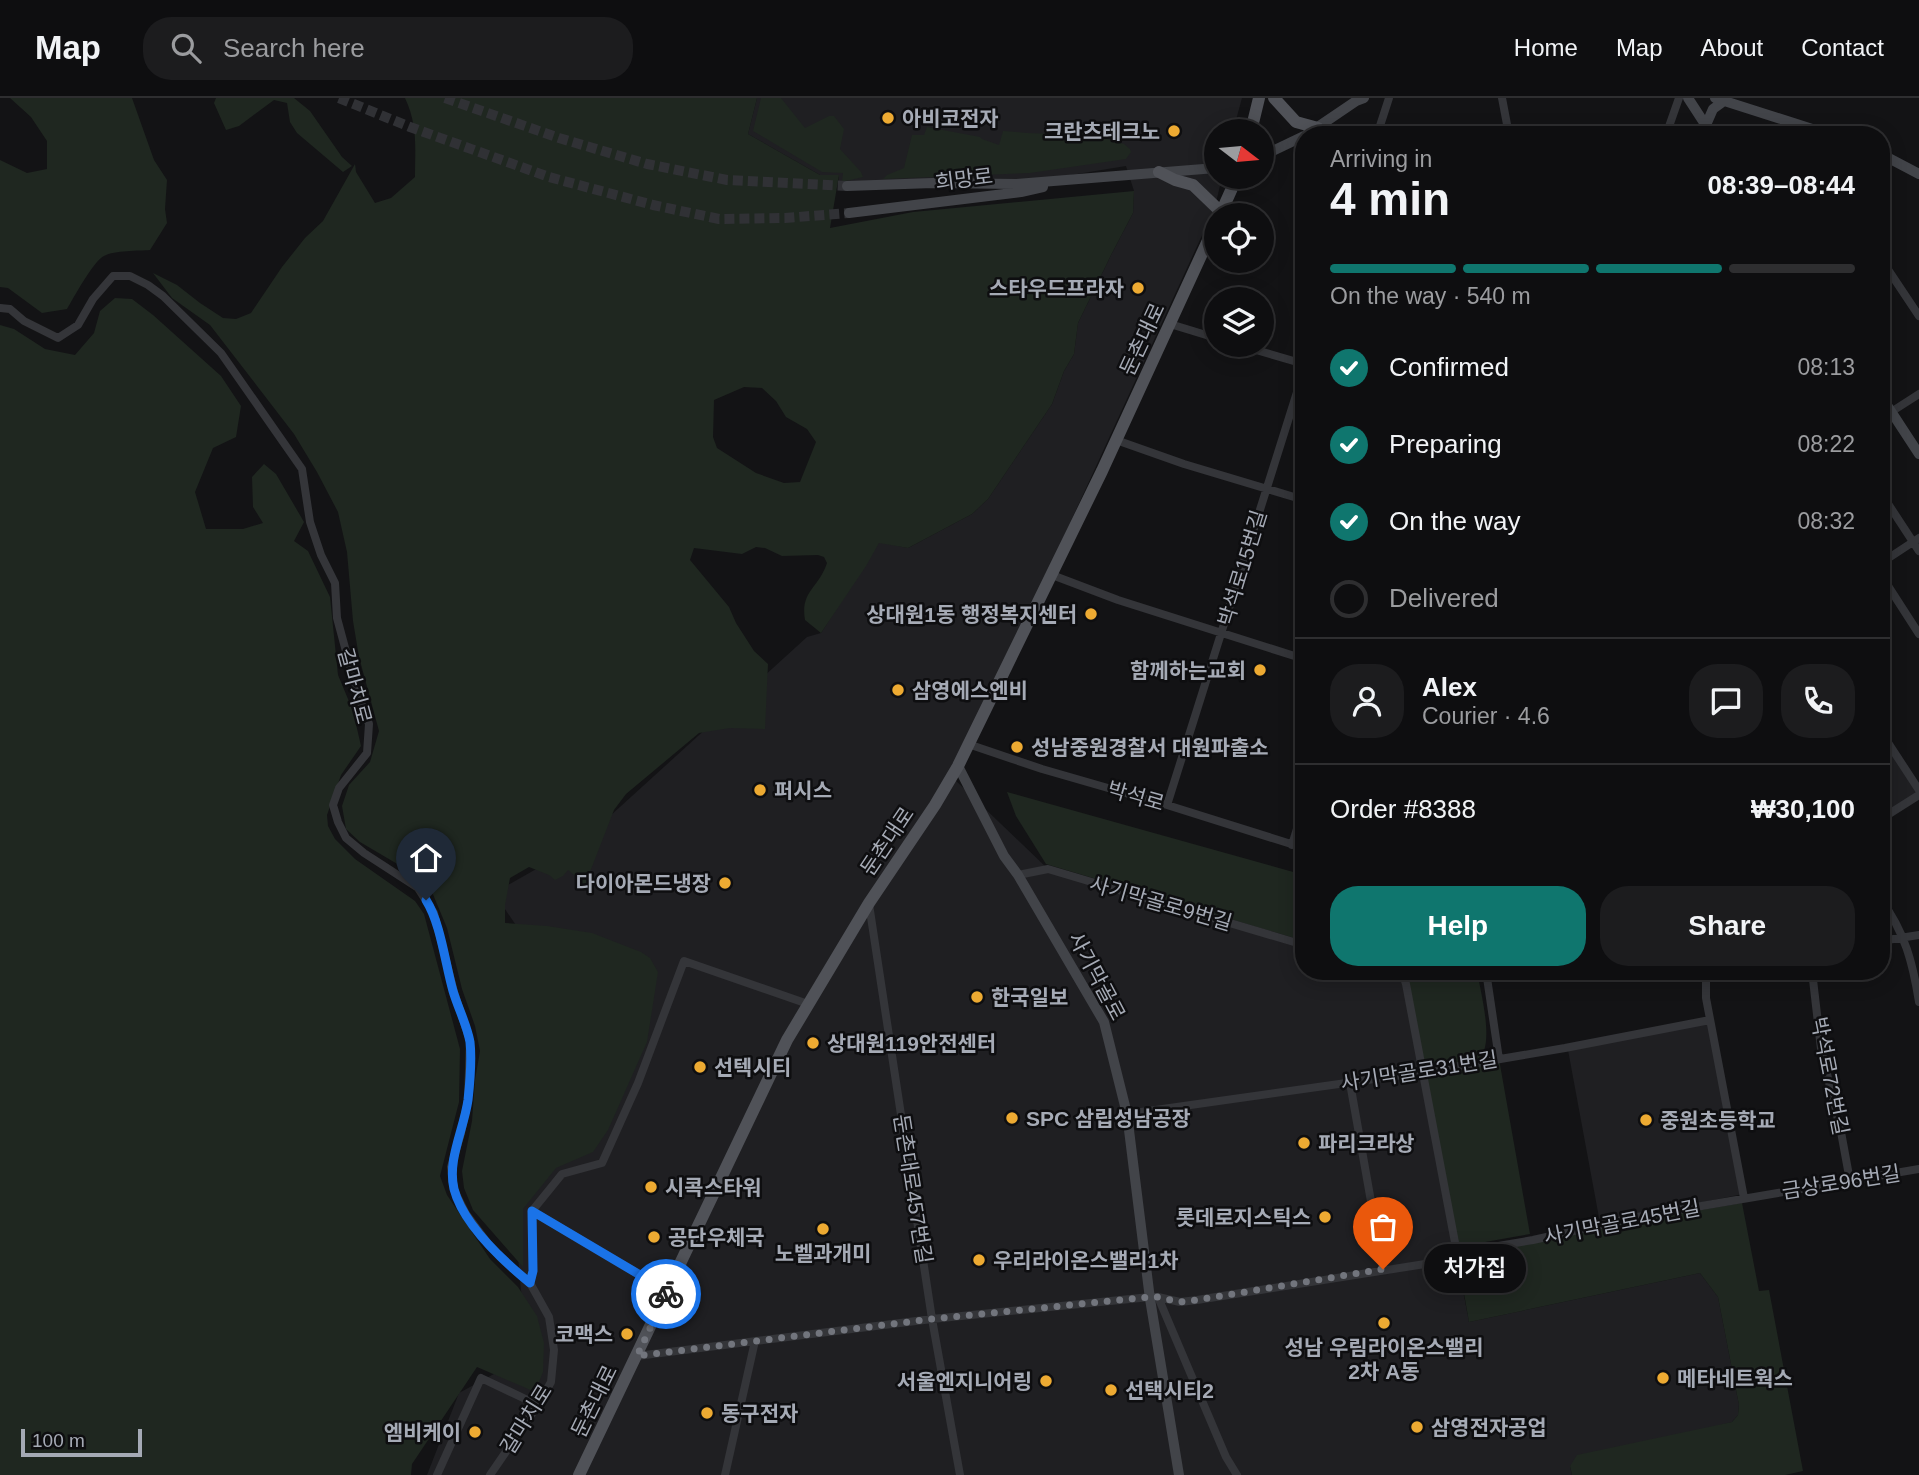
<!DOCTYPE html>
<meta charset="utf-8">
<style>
:root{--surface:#0e0e10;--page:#1c1c1e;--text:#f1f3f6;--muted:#9b9c9f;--line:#2e2e30;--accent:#0f766e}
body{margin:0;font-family:Arial,"Noto Sans KR",sans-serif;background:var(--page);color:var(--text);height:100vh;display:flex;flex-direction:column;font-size:26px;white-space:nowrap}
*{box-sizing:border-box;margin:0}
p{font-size:23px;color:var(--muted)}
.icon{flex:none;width:38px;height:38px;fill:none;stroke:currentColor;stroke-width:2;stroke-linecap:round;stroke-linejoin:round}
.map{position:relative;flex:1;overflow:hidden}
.panel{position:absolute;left:1295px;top:28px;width:595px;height:854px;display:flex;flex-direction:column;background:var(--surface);border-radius:28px;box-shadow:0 4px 18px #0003,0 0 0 2px var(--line)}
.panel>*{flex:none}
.needle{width:46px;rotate:106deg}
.tools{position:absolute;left:1204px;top:21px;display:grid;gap:14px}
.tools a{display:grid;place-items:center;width:70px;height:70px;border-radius:50%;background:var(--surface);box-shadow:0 4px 18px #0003,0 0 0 2px var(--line);font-size:35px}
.scale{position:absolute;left:21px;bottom:18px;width:121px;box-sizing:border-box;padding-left:7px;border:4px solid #a5aab5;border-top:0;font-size:19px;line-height:24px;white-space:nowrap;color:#a5aab5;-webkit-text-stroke:5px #0e0e10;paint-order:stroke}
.pin{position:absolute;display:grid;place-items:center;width:60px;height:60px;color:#fff;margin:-72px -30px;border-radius:50% 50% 50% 0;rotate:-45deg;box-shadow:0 0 7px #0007}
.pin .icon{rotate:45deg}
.courier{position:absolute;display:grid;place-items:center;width:70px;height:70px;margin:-35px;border:5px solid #1a73e8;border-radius:50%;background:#fff;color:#222;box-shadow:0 2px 9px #0007}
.bubble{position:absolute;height:49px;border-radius:24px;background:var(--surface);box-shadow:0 4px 18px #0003,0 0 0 2px var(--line);font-size:23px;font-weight:600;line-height:49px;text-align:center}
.headline em{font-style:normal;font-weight:600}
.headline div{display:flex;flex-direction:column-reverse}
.headline{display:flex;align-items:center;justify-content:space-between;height:119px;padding:0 35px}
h1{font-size:46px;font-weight:600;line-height:52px}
.bar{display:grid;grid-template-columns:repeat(4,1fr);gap:10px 7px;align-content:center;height:84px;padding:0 35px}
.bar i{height:9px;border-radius:5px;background:var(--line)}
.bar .current{background:var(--accent)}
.bar p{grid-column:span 4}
.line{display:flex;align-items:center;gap:18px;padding:0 35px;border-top:2px solid var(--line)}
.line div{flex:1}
.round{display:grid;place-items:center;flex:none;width:74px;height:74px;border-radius:28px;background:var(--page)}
ol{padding:0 35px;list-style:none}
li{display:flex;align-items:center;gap:21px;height:77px}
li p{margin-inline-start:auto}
li .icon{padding:7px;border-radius:50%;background:var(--accent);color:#fff;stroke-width:4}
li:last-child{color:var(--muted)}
li i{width:38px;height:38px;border:4px solid var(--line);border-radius:50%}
.primary-button{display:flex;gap:14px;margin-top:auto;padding:14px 35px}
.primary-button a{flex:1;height:80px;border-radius:28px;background:var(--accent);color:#fff;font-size:28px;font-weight:600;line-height:80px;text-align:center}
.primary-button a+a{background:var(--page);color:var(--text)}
header{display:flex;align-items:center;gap:42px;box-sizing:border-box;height:98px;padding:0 35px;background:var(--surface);border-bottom:2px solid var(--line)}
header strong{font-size:33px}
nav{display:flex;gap:38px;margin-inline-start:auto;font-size:24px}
.search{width:490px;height:63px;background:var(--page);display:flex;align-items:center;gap:18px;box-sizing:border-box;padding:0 24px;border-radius:28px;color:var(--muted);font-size:26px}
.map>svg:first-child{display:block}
.built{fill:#1f1f22}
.green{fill:#1f2720;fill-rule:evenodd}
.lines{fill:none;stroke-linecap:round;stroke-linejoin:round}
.secondary-tunnel{stroke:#303135;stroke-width:10;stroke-dasharray:10 5;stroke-linecap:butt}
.street{stroke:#343539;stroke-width:8}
.secondary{stroke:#424449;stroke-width:10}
.primary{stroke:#505258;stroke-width:12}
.done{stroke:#72757d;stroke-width:7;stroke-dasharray:0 12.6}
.route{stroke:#1a73e8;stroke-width:9}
.poi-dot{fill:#edaa32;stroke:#0e0e10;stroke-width:2.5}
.labels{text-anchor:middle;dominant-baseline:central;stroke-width:5;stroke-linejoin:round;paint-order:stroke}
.poi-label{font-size:21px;font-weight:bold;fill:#a5aab5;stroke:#0e0e10;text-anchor:start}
.street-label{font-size:21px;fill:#a5aab5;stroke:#0e0e10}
</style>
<header>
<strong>Map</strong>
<div class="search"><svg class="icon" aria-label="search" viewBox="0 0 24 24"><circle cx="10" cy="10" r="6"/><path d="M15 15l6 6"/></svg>Search here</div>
<nav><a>Home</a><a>Map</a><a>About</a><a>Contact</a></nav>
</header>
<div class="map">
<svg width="1919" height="1377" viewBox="0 0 1919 1377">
<rect width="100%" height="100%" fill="#131315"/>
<!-- built -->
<path class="built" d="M757,0h485l-9,33h-17v46h6l-7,30 -262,571 95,91 256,76v26h87l12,4 66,347 231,-49 18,24 21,108 -1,10 -6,7 -162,44 2,9h-1145l32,-82 68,-37 -13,-143 12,-273 -32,-47 83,-47 230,-209 14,-4 58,-91 29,6 64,-34 16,-15 64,-95 12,-33 10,-17 4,-31 33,-68 22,-42 1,-22 -8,-25 -110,18 -178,1 1,-10h-19l-72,-41z
M1881,639l36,56 -36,24z
M1710,925l33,171 -143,29 -32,-173z"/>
<!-- green -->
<path class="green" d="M10,0h122l22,62 13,20 -2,29 2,14 -17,27c-13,1 -40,0 -49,8 -10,8 -27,39 -34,51l-25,4 -34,-25 -8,-1v-127l27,13 20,-4v-28l-16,-24z
M216,0h78l16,13 32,46 10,9 -9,6 -46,-39 -7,-11 -3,-19 -13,-3 -35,26 -13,4 -12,-27z
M405,0h352l-9,36 72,41h19l-9,53 83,-16 221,-21 -1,22 -22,42 -33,68 -4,31 -10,17 -12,33 -64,95 -16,15 -64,34 -29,-5 -13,23 -45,67 -16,-13c-5,-29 14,-32 22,-57l-3,-6 -6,-2 -36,1 -17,-8 -9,-1 -14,7 -48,-6 -4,12 39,47 7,16 18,28 14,13 -3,65 -35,-1 -31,5 -73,61 -12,16 -31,80 -3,-10 -12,-10 -5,6 -8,4 -6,-5 -20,-8 -19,11 -5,27v18l42,3 45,7 49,19 9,6 8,14 -11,70 -39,88 -15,22 -37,16 -33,41v58l-50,-57 -9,-22 -2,-17 10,-50 3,-41 5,-29 -5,-25 -13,-37 -15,-61 -15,-36 -16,-17 -56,-33 -14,-13 -4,-23 7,-21 21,-23 9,-31 -20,-74 -6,-36 -6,-69 -9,-40 -21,-40 -23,-38 -50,-65 -34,-44 -38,-27 -19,-25 24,12 23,18 23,15 13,1 15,-6 31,-46 23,-29 18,-17 32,-57 1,8 19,31 16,-5 24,-21c0,-30 3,-51 -10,-79zM744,289l18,1 14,13 10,16 21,12 9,13 -16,40 -16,1 -28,-10 -39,-25 -4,-11 1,-37z
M761,0h20l24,30 24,-12h5l10,13 -4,20 21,23 2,5 -21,5 1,-9 -21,-1 -69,-41z
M927,29l53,10 2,2 17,6 4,-14c20,1 47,7 65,-4l56,17 6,5 1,3 -5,7 -96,14 -147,6 4,-4 17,-7 8,-33h12z
M115,200l17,1 21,16 68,61 20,30 -5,31 -23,11 -18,44 11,37h37l20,-6 -10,-16 -1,-30 12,-13 12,10 28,48 -10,19 14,10 22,46 8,78 15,36 8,35 -20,29 -14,40 1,11 7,13 20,20 60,42 9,13 36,135 -1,53 -19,74 7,19 43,64 28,28 19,29 7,27 -1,29 -8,20 -58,-25 -65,97 -1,11h-411v-1150l14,4 31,20 30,6 19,-22 6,-22z
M1007,694l297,83v66l-258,-77 -30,-48z
M1400,873h77c3,19 20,80 -1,89 -6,3 -15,3 -22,5 -12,2 -21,4 -30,-6z
M1499,961l31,175 -73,13 -33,-175z
M1742,1105l17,88 10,-1 34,181 -18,4h-213l-2,-9 7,-11 155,-33 6,-7 1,-10 -21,-108 -18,-24 -231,49 -12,-69 77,-15z"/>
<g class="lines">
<!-- secondary-tunnel -->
<path class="secondary-tunnel" d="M339,0l71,29 139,50 104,28 66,14 66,-1 64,-5
M445,0l114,40 88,26 80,16 120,6"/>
<!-- street -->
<path class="street" d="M1502,0l7,37
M1377,37l12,-37
M1666,37l13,-37
M1881,161l38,57
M0,210l10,1 14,12 34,17 20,-13 15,-26 20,-23h17l18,9 15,11 58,57 81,116 8,53 11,33 14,28 2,35 20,74 12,32 -2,29 -28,35 -6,17 5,17 8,16 18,15 54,35 16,25 20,79 16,49 -2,59 -7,33 -10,34 3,23 12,24 23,31 16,17 25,21 19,34 5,33 -3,32 -13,23 -48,70
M1170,226l46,14
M1239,247l65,19
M1891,314l28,-18
M1116,342l68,24 120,36
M1881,395l38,58
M1881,465l38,-25
M1052,477l66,25 186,59
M1881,477l38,59
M1881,634l38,58
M968,646l74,25 125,36 137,43
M1167,707l137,-435
M1881,721l38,-24
M1292,747l12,-39
M1018,777l30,-6 256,76
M1881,802c24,32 32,64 38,102
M869,806l63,415 28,156
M1881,843l38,-6
M1391,873l12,4 3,9 51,269
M1486,873l13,88
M1812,873l9,78 20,83 9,49
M1706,874v26l38,200
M1350,985l33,186
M1127,1016l297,-42 141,-24 145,-28
M532,1113l135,80
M530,1185l3,-12 -1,-60 30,-37 40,-11 36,-80 46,-122 124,43
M1158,1199l68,160 11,18
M637,1258l295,-37 218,-22h8l22,5 17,-2 247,-39 13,-8 76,-13 104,-23 282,-48
M437,1377l44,-97 57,27
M725,1377l30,-134"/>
<!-- secondary -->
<path class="secondary" d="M1688,0l24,37
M1715,0l116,37
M1706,27l7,-16 11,-8
M1306,37l50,-34 8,-3
M1881,56l38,20
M1262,58l42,-20
M847,88l86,-3 83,1 200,-16
M849,115l172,-21 22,-5
M1881,298l38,58
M958,668l46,90 14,19 86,147 23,92 23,185 29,176"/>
<!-- primary -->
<path class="primary" d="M1274,0l22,24 22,6
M1251,33l8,-33
M1159,74l16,8 18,5 28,27
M1220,117l17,-38
M579,1377l208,-435 82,-137 66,-98 23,-39 144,-295 114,-248"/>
</g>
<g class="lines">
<!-- done -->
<path class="done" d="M666,1196l-29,62 295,-37 218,-22h8l22,5 17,-2 186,-31"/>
<!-- route -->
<path class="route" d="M426,802c15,24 19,63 27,91 5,17 14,34 17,51 2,18 0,40 -2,58 -4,29 -21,60 -14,89 9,35 48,71 76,94l3,-12 -1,-60 135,80 -1,3"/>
</g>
<!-- markers -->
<g class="poi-dot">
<circle cx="888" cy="20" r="7"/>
<circle cx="1174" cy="33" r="7"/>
<circle cx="1138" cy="190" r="7"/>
<circle cx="1091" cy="516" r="7"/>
<circle cx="1260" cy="572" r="7"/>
<circle cx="898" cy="592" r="7"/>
<circle cx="1017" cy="649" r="7"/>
<circle cx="760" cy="692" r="7"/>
<circle cx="725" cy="785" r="7"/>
<circle cx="977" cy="899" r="7"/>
<circle cx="813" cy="945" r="7"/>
<circle cx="700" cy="969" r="7"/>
<circle cx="1012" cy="1020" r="7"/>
<circle cx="1646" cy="1022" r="7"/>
<circle cx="1304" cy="1045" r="7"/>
<circle cx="651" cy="1089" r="7"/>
<circle cx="1325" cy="1119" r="7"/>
<circle cx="823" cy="1131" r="7"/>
<circle cx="654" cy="1139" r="7"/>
<circle cx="979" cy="1162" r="7"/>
<circle cx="1384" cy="1225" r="7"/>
<circle cx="627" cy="1236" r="7"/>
<circle cx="1663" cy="1280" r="7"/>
<circle cx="1046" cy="1283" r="7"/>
<circle cx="1111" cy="1292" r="7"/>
<circle cx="707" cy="1315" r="7"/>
<circle cx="1417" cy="1329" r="7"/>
<circle cx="475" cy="1334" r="7"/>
</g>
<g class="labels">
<!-- poi labels -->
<g class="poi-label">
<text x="902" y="20">아비코전자</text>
<text x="1160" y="33" text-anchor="end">크란츠테크노</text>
<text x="1124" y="190" text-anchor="end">스타우드프라자</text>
<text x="1077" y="516" text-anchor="end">상대원1동 행정복지센터</text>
<text x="1246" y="572" text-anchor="end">함께하는교회</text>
<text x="912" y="592">삼영에스엔비</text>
<text x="1031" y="649">성남중원경찰서 대원파출소</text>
<text x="774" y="692">퍼시스</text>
<text x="711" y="785" text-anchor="end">다이아몬드냉장</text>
<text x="991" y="899">한국일보</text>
<text x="827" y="945">상대원119안전센터</text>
<text x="714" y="969">선텍시티</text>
<text x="1026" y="1020">SPC 삼립성남공장</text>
<text x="1660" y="1022">중원초등학교</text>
<text x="1318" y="1045">파리크라상</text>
<text x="665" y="1089">시콕스타워</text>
<text x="1311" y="1119" text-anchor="end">롯데로지스틱스</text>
<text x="668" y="1139">공단우체국</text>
<text x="823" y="1155" text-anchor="middle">노벨과개미</text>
<text x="993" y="1162">우리라이온스밸리1차</text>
<text x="613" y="1236" text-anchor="end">코맥스</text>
<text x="1384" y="1249" text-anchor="middle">성남 우림라이온스밸리<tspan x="1384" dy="24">2차 A동</tspan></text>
<text x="1677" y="1280">메타네트웍스</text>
<text x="1032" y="1283" text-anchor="end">서울엔지니어링</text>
<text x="1125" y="1292">선택시티2</text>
<text x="721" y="1315">동구전자</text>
<text x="1431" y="1329">삼영전자공업</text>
<text x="461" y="1334" text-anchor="end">엠비케이</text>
</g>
<!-- street labels -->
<g class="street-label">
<text transform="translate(964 81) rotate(-7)">희망로</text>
<text transform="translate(1142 241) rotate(-65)">둔촌대로</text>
<text transform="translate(1242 470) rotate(-73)">박석로15번길</text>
<text transform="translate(355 588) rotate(75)">갈마치로</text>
<text transform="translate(1136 698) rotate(16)">박석로</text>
<text transform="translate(887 743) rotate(-56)">둔촌대로</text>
<text transform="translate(1161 805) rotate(16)">사기막골로9번길</text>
<text transform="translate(1097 878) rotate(62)">사기막골로</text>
<text transform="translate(1419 973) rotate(-9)">사기막골로31번길</text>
<text transform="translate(1830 978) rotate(79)">박석로72번길</text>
<text transform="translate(1841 1084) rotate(-9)">금상로96번길</text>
<text transform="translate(913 1091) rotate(81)">둔촌대로457번길</text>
<text transform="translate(1622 1124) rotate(-11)">사기막골로45번길</text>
<text transform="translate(594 1303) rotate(-64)">둔촌대로</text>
<text transform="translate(526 1321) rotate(-58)">갈마치로</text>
</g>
</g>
</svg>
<div class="tools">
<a><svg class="needle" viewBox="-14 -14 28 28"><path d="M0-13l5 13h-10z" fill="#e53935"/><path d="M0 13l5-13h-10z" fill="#9b9c9f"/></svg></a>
<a><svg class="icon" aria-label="locate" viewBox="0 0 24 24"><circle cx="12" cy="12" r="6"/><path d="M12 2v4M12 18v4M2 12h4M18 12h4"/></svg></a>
<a><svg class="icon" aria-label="layers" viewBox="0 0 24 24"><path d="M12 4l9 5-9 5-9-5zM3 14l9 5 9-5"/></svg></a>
</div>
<div class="scale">100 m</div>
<div class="pin" style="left:1383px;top:1171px;background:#ea580c"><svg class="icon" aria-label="bag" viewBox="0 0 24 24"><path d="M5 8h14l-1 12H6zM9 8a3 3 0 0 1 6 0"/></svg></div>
<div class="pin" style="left:426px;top:802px;background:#1f2937"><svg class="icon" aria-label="home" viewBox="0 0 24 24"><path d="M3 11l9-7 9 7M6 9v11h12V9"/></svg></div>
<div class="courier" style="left:666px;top:1196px"><svg class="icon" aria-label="bike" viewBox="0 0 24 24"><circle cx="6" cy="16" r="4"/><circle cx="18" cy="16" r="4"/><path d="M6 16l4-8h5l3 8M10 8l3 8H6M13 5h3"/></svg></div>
<div class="bubble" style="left:1424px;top:1146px;width:102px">처가집</div>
<section class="panel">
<div class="headline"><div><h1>4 min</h1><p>Arriving in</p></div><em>08:39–08:44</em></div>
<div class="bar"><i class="current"></i><i class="current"></i><i class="current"></i><i></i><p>On the way · 540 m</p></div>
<ol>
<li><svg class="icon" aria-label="check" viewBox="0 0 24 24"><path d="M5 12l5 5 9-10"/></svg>Confirmed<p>08:13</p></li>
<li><svg class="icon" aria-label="check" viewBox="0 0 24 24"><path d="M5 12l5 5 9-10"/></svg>Preparing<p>08:22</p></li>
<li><svg class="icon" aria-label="check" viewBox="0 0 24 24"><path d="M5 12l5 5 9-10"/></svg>On the way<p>08:32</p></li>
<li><i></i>Delivered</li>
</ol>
<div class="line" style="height:126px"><a class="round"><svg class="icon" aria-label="person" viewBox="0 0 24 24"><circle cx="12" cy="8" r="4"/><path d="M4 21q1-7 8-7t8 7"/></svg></a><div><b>Alex</b><p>Courier · 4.6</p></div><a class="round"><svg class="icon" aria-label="chat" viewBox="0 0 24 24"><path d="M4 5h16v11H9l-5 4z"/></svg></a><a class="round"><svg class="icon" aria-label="phone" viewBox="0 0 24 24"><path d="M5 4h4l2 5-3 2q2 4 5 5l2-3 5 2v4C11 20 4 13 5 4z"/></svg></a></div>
<div class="line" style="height:91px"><div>Order #8388</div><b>₩30,100</b></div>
<div class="primary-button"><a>Help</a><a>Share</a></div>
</section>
</div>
